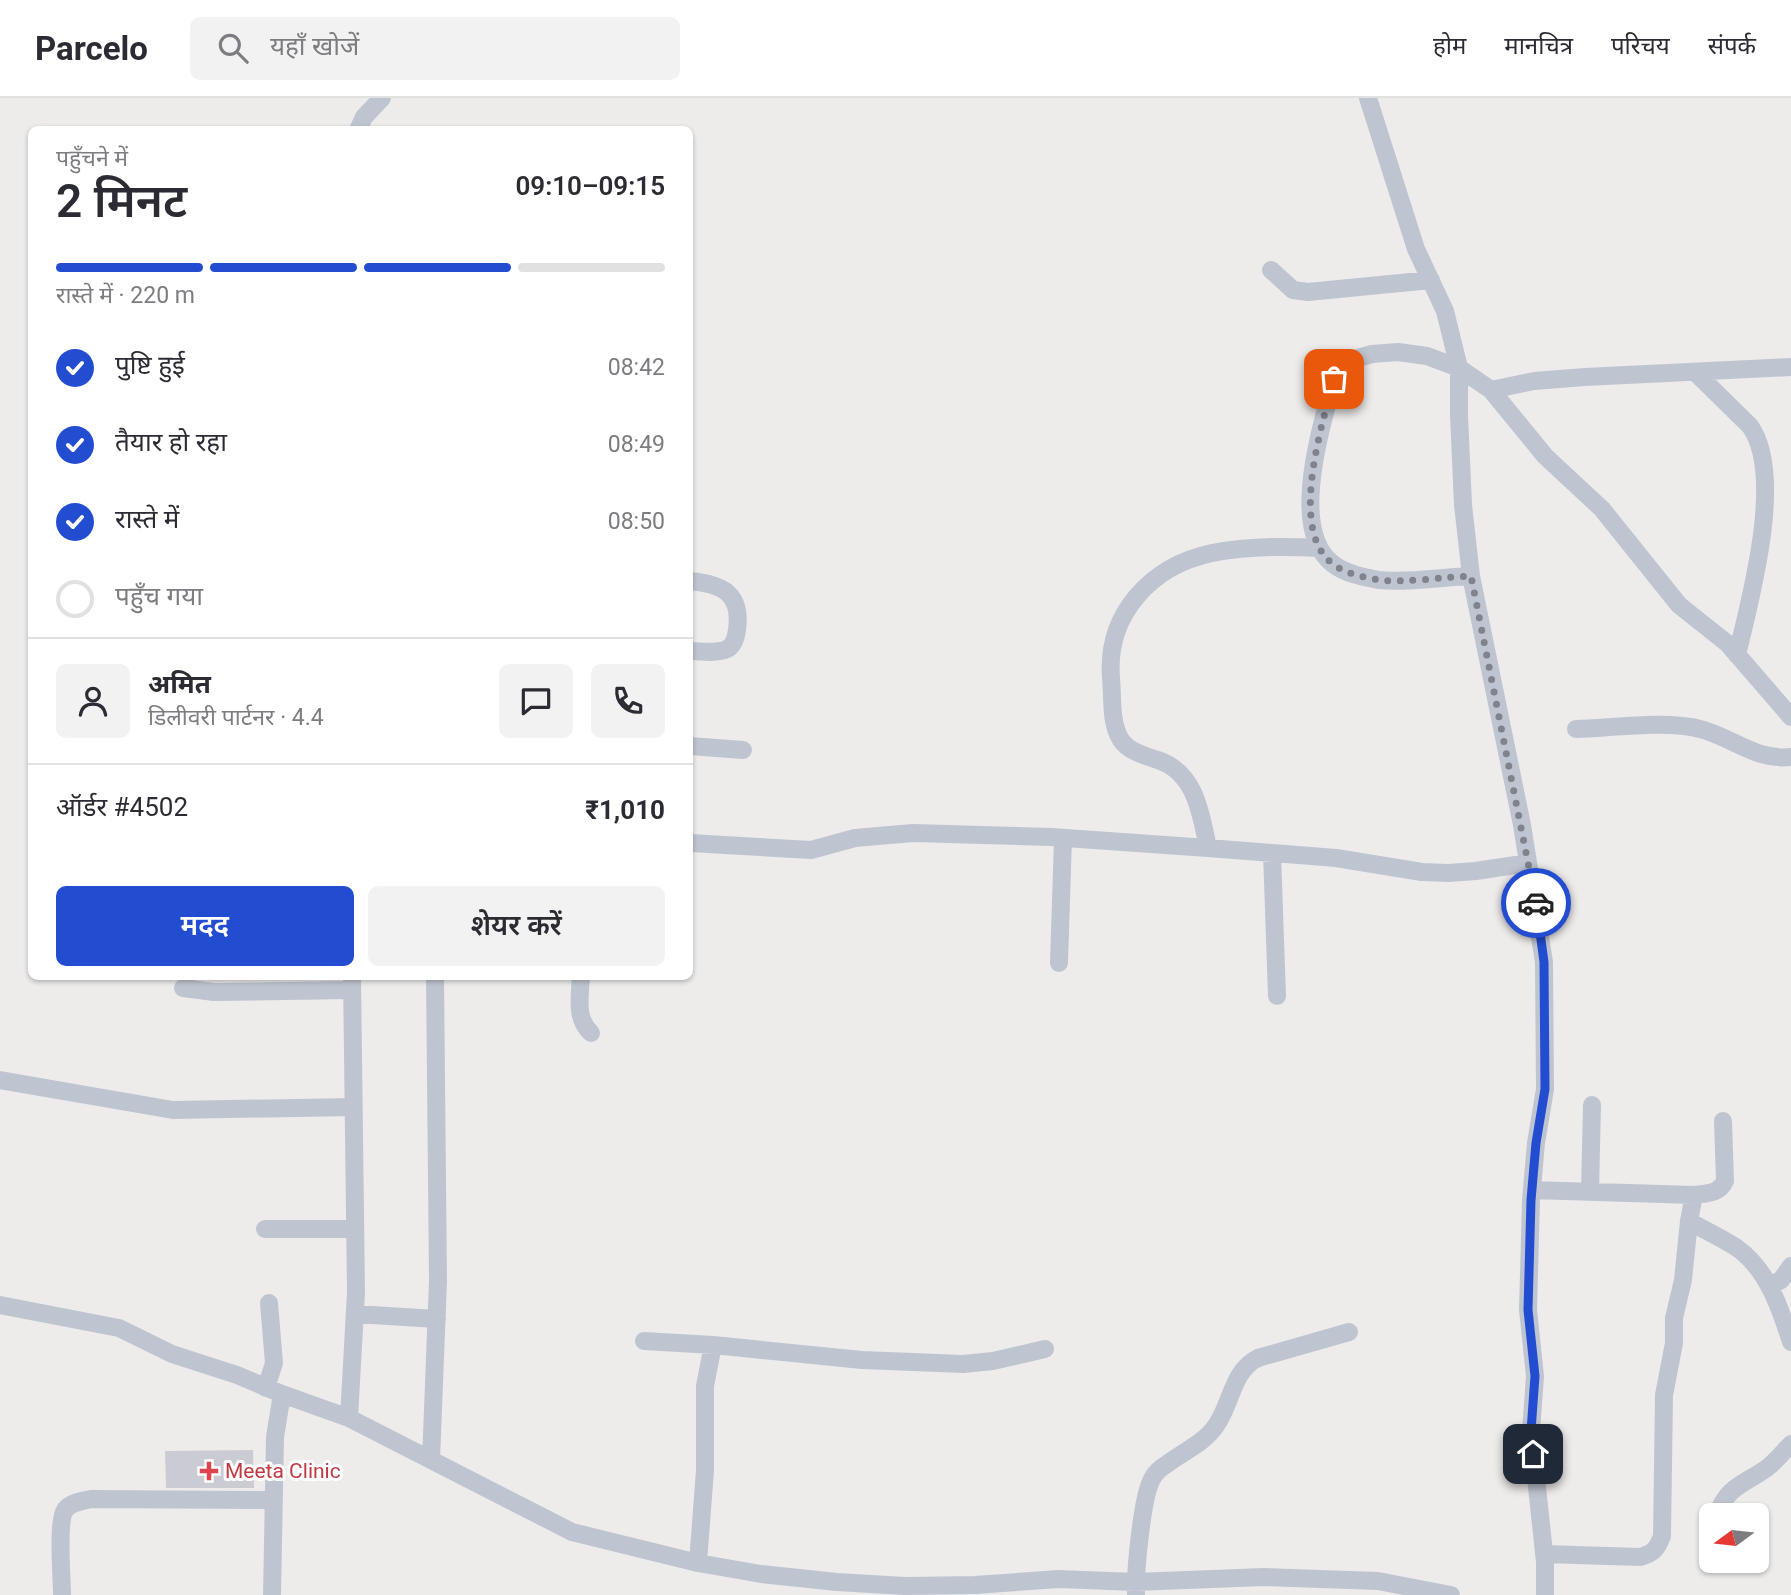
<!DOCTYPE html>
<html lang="hi">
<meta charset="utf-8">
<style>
:root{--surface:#fff;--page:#f2f2f3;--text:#2b2b33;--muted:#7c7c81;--line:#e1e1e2;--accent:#234dd1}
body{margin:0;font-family:Roboto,"Noto Sans Devanagari",sans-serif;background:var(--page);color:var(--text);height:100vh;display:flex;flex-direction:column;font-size:26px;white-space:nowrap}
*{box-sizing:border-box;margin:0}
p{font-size:23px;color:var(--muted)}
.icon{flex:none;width:38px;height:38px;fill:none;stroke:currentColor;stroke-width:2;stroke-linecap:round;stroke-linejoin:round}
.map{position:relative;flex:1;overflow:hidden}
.details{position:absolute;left:28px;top:28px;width:665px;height:854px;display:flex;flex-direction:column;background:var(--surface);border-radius:10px;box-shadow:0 2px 5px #0004}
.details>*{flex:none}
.needle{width:46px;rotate:255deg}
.tools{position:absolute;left:1699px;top:1405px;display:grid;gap:14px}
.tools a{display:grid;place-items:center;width:70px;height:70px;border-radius:10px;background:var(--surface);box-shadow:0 2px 5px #0004;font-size:35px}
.pin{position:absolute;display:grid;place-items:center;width:60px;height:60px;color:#fff;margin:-30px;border-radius:14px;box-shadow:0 4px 10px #0006}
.courier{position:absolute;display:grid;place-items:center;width:70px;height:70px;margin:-35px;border:5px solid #234dd1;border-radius:50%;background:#fff;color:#222;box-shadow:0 2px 9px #0007}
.head em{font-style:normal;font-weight:600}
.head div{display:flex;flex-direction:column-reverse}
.head{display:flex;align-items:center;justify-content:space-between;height:119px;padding:0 28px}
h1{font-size:46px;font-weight:600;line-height:52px}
.bar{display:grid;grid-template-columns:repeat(4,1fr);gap:10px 7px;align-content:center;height:84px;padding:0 28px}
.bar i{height:9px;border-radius:5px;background:var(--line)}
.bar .on{background:var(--accent)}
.bar p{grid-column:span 4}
.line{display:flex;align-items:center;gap:18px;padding:0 28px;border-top:2px solid var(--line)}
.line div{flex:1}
.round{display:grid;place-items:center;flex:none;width:74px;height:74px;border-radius:10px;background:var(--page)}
ol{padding:0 28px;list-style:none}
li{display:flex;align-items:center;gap:21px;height:77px}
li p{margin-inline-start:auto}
li .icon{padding:7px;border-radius:50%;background:var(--accent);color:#fff;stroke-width:4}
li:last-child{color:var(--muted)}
li i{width:38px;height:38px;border:4px solid var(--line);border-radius:50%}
.action{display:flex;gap:14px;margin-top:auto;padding:14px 28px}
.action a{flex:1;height:80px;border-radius:10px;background:var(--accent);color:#fff;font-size:28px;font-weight:600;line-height:80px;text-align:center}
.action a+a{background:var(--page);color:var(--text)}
header{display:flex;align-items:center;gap:42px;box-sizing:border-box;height:98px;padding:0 35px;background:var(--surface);border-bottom:2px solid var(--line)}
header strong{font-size:33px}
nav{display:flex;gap:38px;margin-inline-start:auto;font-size:24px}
.search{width:490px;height:63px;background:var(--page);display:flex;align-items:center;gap:18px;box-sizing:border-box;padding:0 24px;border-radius:10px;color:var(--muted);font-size:26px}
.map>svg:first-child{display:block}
.building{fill:#cbccd3}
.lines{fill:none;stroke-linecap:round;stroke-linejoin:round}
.minor{stroke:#bfc5d0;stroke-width:18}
.done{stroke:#80838b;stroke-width:7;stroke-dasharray:0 12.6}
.route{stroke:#234dd1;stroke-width:9}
.health-dot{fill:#e0444e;stroke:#fff;stroke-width:2.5}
.labels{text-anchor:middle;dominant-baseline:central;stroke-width:6;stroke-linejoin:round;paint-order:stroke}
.health-label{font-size:21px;fill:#be3a42;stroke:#fff;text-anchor:start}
</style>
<header>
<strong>Parcelo</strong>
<div class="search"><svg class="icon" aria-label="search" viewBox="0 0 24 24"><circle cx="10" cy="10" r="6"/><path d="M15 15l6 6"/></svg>यहाँ खोजें</div>
<nav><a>होम</a><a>मानचित्र</a><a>परिचय</a><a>संपर्क</a></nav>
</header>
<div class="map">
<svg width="1791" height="1497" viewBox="0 0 1791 1497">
<rect width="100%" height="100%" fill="#eeeceb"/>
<!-- building -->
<path class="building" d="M253,1352l1,38h-88l-1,-37z"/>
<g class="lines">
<!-- minor -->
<path class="minor" d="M1368,0l48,151 29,62 14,57v47l4,90 8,71 51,249 22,137 1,127 -9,54 -5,57 -3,110 7,66 -4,55 14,131v33
M358,32l6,-13 18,-19
M1271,172l22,20 15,2 123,-12
M1695,274l55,54c35,49 0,174 -13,229
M1491,292l43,-9 51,-4 206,-10
M1471,478c-27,1 -66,7 -92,4 -16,-3 -33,-6 -46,-16 -45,-34 -11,-139 1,-185l7,-13 10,-6 21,-6 26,-2 29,4 32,12 32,22 54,66 57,53 77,96 49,39 63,73
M690,483c33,3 52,13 47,49 -1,7 -3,16 -10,19 -10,5 -26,2 -37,2
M1576,631c35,-1 92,-9 124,0 32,8 56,32 91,28
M690,648l53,4
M690,745l121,7 44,-12 58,-5 138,4 157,11 128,10 86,14 26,1 28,-2 52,-8
M1208,750c-7,-34 -12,-75 -50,-88 -12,-4 -29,-8 -37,-20 -11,-17 -8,-42 -10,-62 -5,-64 40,-112 101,-125 35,-7 72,-7 107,-5
M1272,755l5,143
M1059,865l4,-125
M581,878c-1,21 -6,42 10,57
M183,890l31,4 138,-2
M0,982l173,30 180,-3
M1532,1092l162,5 -5,26c15,9 33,17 48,27 31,22 43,60 54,94
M1590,1094l2,-87
M1694,1097c13,-2 25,-1 31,-14l-2,-60
M265,1131h90
M1770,1188l11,-6 10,-14
M0,1207l119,23 53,26 65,21 45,19 67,24 223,114 126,31 63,11 76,8 68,4 70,-1 84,-6 76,3 129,-5 114,4 73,14
M355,1216l82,5
M644,1243l69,4 149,15 101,4 30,-3 52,-12
M266,1290l8,-25 -5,-60
M349,1320l7,-126 -4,-316
M431,1362l7,-179 -3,-305
M1717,1418c9,-30 28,-32 50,-48 9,-7 16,-16 24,-24
M1544,1456l96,3c14,-4 17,-8 22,-21l2,-141 10,-52v-25l9,-38 6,-59
M698,1465l7,-93v-84l8,-41
M62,1497c0,-17 -5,-73 3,-85 6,-8 17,-9 26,-11l181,1
M272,1497l3,-158 7,-43
M1136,1497c-1,-23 6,-98 16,-116 3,-6 10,-12 15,-15 17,-13 38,-21 50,-40 15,-22 15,-53 41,-66l91,-26"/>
</g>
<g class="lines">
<!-- done -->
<path class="done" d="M1334,281c-12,46 -46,152 -1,185 13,10 30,13 46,16 24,3 66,-3 92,-4l65,327"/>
<!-- route -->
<path class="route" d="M1533,1356l-2,-23 4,-55 -7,-66 3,-110 5,-57 9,-54 -1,-127 -8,-59"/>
</g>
<!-- markers -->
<path class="health-dot" d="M205.5 1362.5h7v7h7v7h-7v7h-7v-7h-7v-7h7z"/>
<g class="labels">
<!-- health labels -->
<g class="health-label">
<text x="225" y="1373">Meeta Clinic</text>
</g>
</g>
</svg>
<div class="tools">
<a><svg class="needle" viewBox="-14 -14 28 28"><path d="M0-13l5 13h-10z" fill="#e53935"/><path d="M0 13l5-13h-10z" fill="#7c7c81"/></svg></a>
</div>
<div class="pin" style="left:1334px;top:281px;background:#ea580c"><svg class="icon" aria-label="bag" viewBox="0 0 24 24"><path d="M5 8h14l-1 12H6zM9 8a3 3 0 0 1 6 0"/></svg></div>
<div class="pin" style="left:1533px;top:1356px;background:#1f2937"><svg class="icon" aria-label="home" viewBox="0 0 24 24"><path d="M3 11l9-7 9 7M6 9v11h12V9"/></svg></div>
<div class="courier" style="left:1536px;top:805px"><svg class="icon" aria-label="car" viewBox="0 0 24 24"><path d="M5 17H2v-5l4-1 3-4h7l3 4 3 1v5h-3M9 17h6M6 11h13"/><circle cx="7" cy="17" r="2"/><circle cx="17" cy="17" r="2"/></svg></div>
<section class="details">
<div class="head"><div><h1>2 मिनट</h1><p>पहुँचने में</p></div><em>09:10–09:15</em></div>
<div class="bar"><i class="on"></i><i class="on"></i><i class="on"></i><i></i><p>रास्ते में · 220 m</p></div>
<ol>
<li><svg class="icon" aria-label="check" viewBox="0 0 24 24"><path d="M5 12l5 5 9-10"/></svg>पुष्टि हुई<p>08:42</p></li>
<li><svg class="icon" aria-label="check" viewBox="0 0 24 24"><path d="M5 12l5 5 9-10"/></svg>तैयार हो रहा<p>08:49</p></li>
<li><svg class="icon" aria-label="check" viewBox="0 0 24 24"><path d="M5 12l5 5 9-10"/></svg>रास्ते में<p>08:50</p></li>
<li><i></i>पहुँच गया</li>
</ol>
<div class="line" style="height:126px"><a class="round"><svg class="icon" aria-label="person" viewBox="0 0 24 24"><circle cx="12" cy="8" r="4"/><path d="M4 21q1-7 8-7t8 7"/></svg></a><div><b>अमित</b><p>डिलीवरी पार्टनर · 4.4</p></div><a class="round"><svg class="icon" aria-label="chat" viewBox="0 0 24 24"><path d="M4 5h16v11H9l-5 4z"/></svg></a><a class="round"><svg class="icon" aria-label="phone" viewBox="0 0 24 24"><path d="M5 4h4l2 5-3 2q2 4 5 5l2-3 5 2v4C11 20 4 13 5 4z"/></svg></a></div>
<div class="line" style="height:91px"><div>ऑर्डर #4502</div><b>₹1,010</b></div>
<div class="action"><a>मदद</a><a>शेयर करें</a></div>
</section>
</div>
